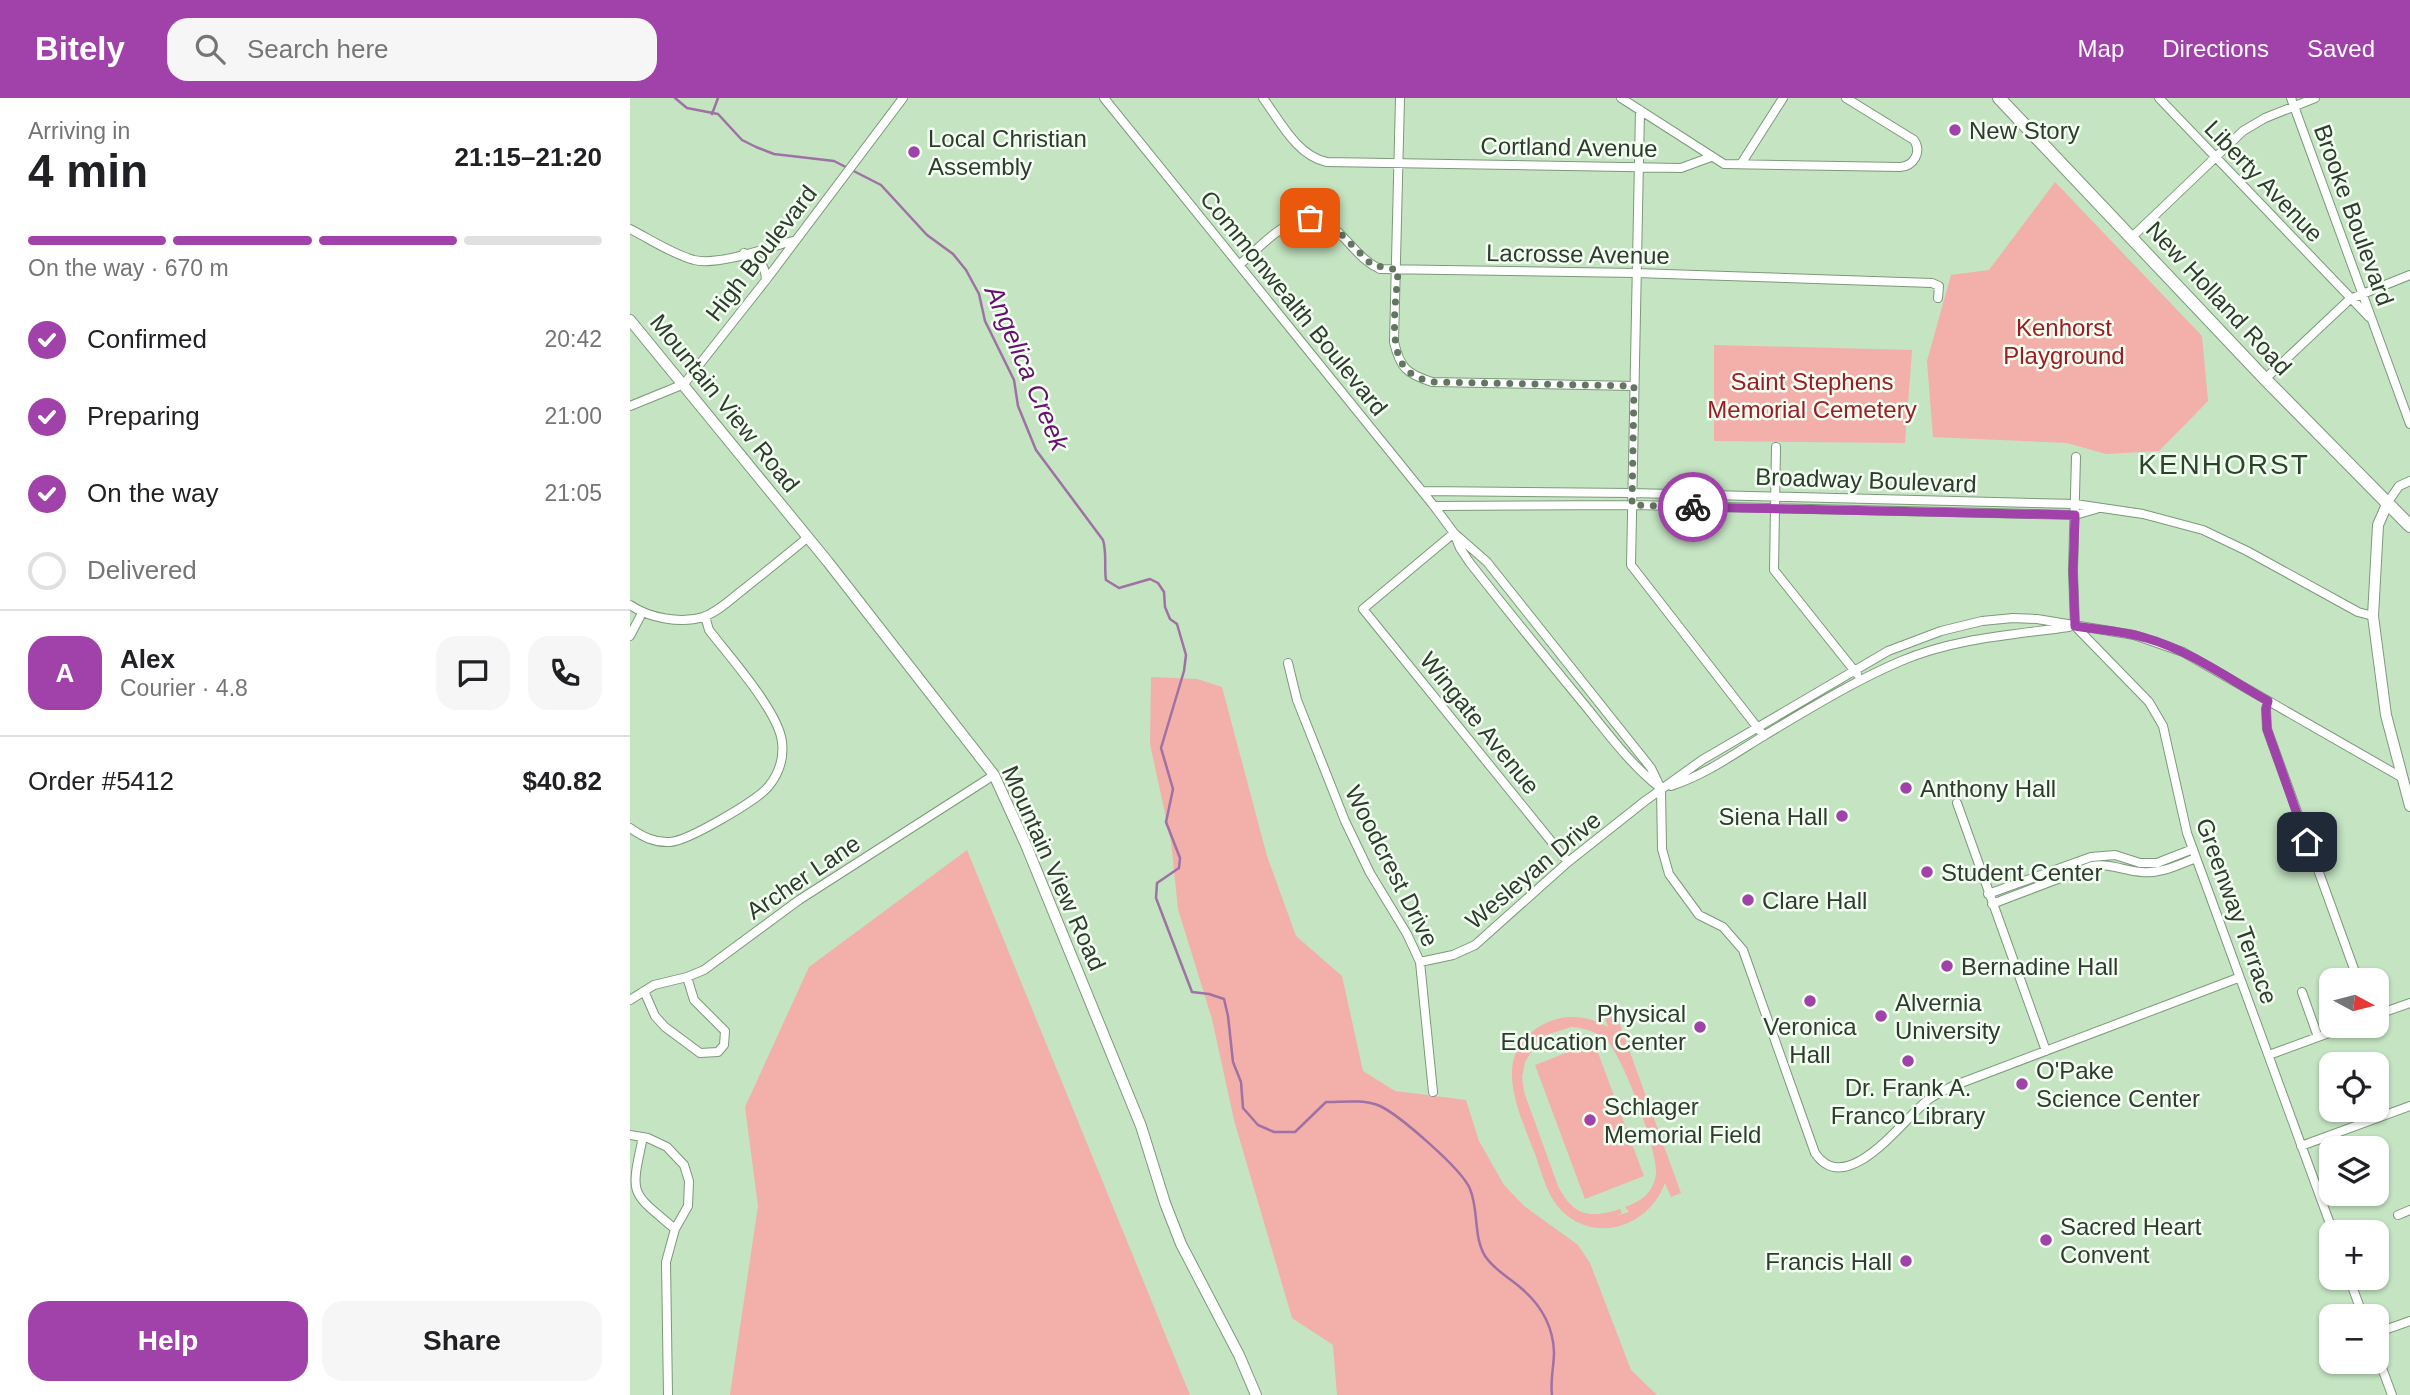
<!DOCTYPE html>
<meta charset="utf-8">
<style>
:root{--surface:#fff;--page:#f6f6f6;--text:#202124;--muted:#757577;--line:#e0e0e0;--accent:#a042aa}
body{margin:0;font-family:Helvetica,sans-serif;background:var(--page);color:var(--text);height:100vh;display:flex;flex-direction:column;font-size:26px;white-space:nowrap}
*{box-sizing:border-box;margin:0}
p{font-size:23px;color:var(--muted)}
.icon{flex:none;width:38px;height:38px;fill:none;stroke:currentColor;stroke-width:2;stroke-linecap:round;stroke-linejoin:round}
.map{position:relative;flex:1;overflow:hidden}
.side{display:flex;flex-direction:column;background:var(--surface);width:630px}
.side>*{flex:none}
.needle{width:46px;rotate:97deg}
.controls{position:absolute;left:1689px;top:870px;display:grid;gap:14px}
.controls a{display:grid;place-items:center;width:70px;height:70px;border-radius:14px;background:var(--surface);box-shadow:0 2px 5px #0004;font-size:35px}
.pin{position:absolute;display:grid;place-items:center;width:60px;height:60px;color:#fff;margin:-30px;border-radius:14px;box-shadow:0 4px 10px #0006}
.courier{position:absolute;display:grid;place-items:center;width:70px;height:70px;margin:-35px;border:5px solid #a042aa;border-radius:50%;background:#fff;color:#222;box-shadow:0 2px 9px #0007}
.headline em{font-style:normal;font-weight:700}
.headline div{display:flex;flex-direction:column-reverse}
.headline{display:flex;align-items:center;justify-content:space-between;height:119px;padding:0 28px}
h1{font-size:46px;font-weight:700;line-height:52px}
.bar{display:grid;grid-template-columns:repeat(4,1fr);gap:10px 7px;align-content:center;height:84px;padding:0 28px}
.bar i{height:9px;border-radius:5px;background:var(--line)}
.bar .current{background:var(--accent)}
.bar p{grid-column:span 4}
.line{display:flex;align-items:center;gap:18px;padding:0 28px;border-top:2px solid var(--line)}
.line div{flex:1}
.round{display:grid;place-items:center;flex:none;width:74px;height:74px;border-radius:21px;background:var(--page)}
ol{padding:0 28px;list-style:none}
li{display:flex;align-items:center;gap:21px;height:77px}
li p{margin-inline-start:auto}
li .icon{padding:7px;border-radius:50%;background:var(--accent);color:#fff;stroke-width:4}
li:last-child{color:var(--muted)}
li i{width:38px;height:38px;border:4px solid var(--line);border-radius:50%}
.action{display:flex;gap:14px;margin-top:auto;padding:14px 28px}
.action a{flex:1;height:80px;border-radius:21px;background:var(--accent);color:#fff;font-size:28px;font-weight:700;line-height:80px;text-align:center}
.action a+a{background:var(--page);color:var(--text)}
header{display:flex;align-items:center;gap:42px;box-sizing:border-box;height:98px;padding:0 35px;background:var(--accent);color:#fff}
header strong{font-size:33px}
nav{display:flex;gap:38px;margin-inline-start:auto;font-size:24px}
.search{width:490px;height:63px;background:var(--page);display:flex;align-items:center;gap:18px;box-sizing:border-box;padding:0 24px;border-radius:21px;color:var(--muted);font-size:26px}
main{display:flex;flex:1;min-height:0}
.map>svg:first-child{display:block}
.green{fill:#f3afaa;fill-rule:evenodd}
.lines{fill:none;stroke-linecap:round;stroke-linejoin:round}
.stream{stroke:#9f71a4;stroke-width:2.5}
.minor-casing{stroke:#7c9a7a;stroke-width:10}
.tertiary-casing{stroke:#7c9a7a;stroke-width:12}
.secondary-casing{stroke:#7c9a7a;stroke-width:14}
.minor{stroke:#fff;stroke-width:8}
.tertiary{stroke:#fff;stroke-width:10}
.secondary{stroke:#fff;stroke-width:12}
.done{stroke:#627662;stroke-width:7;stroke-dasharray:0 12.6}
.route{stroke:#a042aa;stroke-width:9}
.poi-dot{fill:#a042aa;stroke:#f2fff1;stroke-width:2.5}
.labels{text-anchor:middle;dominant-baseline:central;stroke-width:5;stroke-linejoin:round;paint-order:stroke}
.poi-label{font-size:24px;fill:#2e3b2e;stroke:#f2fff1;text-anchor:start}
.street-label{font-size:24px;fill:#2e3b2e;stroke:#f2fff1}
.park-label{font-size:24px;fill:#9e1a25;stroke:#f2fff1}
.water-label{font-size:26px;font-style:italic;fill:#690f72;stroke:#f2fff1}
.quarter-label{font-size:28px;letter-spacing:2px;fill:#294428;stroke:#f2fff1}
</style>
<header>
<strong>Bitely</strong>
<div class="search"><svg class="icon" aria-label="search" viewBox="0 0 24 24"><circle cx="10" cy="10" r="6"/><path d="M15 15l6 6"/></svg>Search here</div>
<nav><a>Map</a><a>Directions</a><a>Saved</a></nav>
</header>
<main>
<section class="side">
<div class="headline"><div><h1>4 min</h1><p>Arriving in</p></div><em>21:15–21:20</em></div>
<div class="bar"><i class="current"></i><i class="current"></i><i class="current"></i><i></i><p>On the way · 670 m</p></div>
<ol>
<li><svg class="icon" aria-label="check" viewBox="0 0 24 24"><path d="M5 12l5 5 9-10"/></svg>Confirmed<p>20:42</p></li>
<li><svg class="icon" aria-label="check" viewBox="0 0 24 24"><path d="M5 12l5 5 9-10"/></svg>Preparing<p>21:00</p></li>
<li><svg class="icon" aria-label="check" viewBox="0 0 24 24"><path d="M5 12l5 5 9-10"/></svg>On the way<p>21:05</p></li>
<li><i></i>Delivered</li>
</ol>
<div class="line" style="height:126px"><b class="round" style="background:var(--accent);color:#fff">A</b><div><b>Alex</b><p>Courier · 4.8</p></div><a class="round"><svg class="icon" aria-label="chat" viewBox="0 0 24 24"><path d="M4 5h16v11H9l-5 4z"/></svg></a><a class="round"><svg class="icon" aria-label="phone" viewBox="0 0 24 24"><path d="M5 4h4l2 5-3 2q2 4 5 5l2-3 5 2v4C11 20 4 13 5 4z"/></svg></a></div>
<div class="line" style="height:91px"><div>Order #5412</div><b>$40.82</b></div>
<div class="action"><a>Help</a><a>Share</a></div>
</section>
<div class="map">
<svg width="1780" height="1297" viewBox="0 0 1780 1297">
<rect width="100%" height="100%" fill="#c4e4c2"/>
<!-- green -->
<path class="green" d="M1425,84l147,154 6,65 -49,50 -53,3 -39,-11 -134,-6 -6,-76 24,-86 38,-5z
M1084,247l198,5 -7,93 -191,-2z
M521,579l46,2 25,8 45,169 29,80 46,40 21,95 32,20 71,9 13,41 25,44 20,21 54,39 12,18 41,107 26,25h-320l-4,-50 -41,-27 -58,-198 -22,-101 -34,-110 -7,-68 -21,-97z
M337,752l223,545h-460l28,-189 -13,-99 64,-140z
M985,913l66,182 -10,4 -6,-14c-15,42 -68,62 -103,28 -15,-15 -20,-38 -27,-57 -16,-43 -46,-99 7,-129 22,-12 45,-10 66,2l-4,-12zM941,929c13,1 25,4 35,13 16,13 53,113 50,134 -3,19 -14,27 -31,33l4,5 -13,4 6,-3 -2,-4c-30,10 -47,7 -62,-23l-34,-94 -2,-15 3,-15 11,-18 13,-10z
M964,944l50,134 -59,23 -50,-134z"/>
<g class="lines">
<!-- stream -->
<path class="stream" d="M45,0l12,10 31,6 24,26 14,7 18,7 60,7 47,24 46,50 26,19 13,16 13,24 6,27 29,59 4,26 18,44 67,90c4,13 1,27 3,40l13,8 31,-9 8,4 6,9 1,15 5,12 7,5 9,31 -2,16 -23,77 12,41 -7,33 14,36 -1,10 -22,15 -1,15 36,94 17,2 15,5 4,17 5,46 8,20 2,26 15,17 16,7h21l31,-30c17,0 37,-3 54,4 19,9 82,63 90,83 9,21 3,47 15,67 10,15 24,21 36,32 20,17 32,37 33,64 0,14 -4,29 -2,43
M82,16l6,-16"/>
<!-- minor casing -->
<g class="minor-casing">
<path id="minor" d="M474,0l330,408 20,27 6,15 10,15c37,47 75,94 113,140 24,29 46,60 76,84
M633,0c17,23 34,58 64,64l354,6 30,-11
M770,0l-6,244c6,26 13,32 38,40l202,4
M991,0l103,66 176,3c14,-1 22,-15 14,-27l-68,-42
M1529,0l210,219
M1661,0l119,326
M1010,12l-9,455 133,171
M1111,66l42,-66
M0,131c20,10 42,25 64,31 25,6 76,-13 102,-20
M1502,139l111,-106 22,-13 50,-20
M114,155c15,6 21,10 22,27
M609,167c32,-27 65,-71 104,-28 12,12 21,25 37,32l256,4 296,10 7,3 -1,12
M1635,281l85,-80 60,-24
M0,308l54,-22 82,-104 137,-182
M1146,349l-2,123 83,104
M792,393l210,2 443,11 68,10 60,16 44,21 111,61 15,4
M1758,404l11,-16 11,-5
M804,408l198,-1 443,10 21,-6
M824,435l33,29 164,206 10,21 1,60 7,25 30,41 24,12 20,23 72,203c32,47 89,-35 114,-54 7,-5 16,-9 24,-13l285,-108
M824,435l-91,76 205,253
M0,507c19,13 51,19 73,12 15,-5 29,-19 41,-28 21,-17 43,-34 64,-52
M1445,528l74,76 14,24 24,107 146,399
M1445,528l-2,-55 3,-114
M0,538l12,-23
M658,565l9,37 48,121 25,52 37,61 13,28 13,130
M1638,603l-2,8 1,20 91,251
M1041,688c34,-11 63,-32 94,-51 44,-26 89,-54 136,-74 54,-23 111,-26 168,-34
M1327,705l89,248
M0,730c13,9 25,15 40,14 18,-1 86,-41 98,-55 10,-12 16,-28 14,-45 -3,-30 -53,-86 -73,-112l-4,-14
M1358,796l103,-37 24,-2 25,8h17l36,-14
M1362,806l100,-38c19,-3 32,5 50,6 19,2 36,-7 54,-14
M790,864l33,-7 22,-10 93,-83 77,-61 57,-41 186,-109 53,-20 41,-10 31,-3 24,1 97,16 49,17 218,125
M14,893l11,25 10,11 35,26 18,-1 6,-7 1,-14 -31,-31 -7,-23
M1672,894l16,45
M0,902l24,-15 33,-8 17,-7 95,-70 195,-125
M1746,917l34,-12
M1639,957l79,-29
M0,1037l18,3 19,9 17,18 5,16 -1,25 -13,23 -9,33 2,133
M13,1039c-13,60 -13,54 32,92
M1671,1048l109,-40
M1768,1117l12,-5
M1719,1180l14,38
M1746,1235l34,-12
M1746,1254l16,43"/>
</g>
<!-- tertiary casing -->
<g class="tertiary-casing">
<path id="tertiary" d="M0,222l198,242 166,213 32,70 115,281 24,77 16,41 58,111 17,40
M1758,404l-10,23 -5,91 13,99 24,91"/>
</g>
<!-- secondary casing -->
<g class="secondary-casing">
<path id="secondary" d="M1369,0l266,281 145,147"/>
</g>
<!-- minor -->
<use href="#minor" class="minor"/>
<!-- tertiary -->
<use href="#tertiary" class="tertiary"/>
<!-- secondary -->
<use href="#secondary" class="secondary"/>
</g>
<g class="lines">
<!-- done -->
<path class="done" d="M680,120l21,6 41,41 26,5c-1,27 -13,88 14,104 6,4 13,6 20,8l202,4 -2,119 61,2"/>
<!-- route -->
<path class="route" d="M1063,409l382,8 -2,56 2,55c24,4 48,5 71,12 43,12 83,41 122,63l-2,8 1,20 40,113"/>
</g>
<!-- markers -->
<g class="poi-dot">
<circle cx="1325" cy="32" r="7"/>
<circle cx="284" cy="54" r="7"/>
<circle cx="1276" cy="690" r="7"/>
<circle cx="1212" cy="718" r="7"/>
<circle cx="1297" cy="774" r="7"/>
<circle cx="1118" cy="802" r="7"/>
<circle cx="1317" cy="868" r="7"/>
<circle cx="1180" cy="903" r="7"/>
<circle cx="1251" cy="918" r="7"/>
<circle cx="1070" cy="929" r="7"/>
<circle cx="1278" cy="963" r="7"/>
<circle cx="1392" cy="986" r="7"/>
<circle cx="960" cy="1022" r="7"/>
<circle cx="1416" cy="1142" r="7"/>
<circle cx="1276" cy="1163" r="7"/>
</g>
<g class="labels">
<!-- poi labels -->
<g class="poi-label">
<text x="1339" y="32">New Story</text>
<text x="298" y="40">Local Christian<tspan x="298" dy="28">Assembly</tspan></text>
<text x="1290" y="690">Anthony Hall</text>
<text x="1198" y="718" text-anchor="end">Siena Hall</text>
<text x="1311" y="774">Student Center</text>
<text x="1132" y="802">Clare Hall</text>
<text x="1331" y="868">Bernadine Hall</text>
<text x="1265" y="904">Alvernia<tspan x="1265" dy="28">University</tspan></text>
<text x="1056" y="915" text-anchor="end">Physical<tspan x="1056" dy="28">Education Center</tspan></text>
<text x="1180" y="928" text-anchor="middle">Veronica<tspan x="1180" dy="28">Hall</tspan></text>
<text x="1406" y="972">O'Pake<tspan x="1406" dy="28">Science Center</tspan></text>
<text x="1278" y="989" text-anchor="middle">Dr. Frank A.<tspan x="1278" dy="28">Franco Library</tspan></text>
<text x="974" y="1008">Schlager<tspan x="974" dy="28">Memorial Field</tspan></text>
<text x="1430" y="1128">Sacred Heart<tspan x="1430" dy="28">Convent</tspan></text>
<text x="1262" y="1163" text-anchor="end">Francis Hall</text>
</g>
<!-- street labels -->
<g class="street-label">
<text transform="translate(939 49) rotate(1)">Cortland Avenue</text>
<text transform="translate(1634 83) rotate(46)">Liberty Avenue</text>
<text transform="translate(1724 117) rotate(70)">Brooke Boulevard</text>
<text transform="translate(131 155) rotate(-52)">High Boulevard</text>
<text transform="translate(948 156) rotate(1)">Lacrosse Avenue</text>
<text transform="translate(1589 200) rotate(47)">New Holland Road</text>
<text transform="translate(664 205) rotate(51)">Commonwealth Boulevard</text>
<text transform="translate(95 305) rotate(51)">Mountain View Road</text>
<text transform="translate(1236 382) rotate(2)">Broadway Boulevard</text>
<text transform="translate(850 625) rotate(51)">Wingate Avenue</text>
<text transform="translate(762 768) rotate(63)">Woodcrest Drive</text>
<text transform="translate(424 770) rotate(66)">Mountain View Road</text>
<text transform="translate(903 772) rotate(-40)">Wesleyan Drive</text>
<text transform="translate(173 779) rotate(-34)">Archer Lane</text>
<text transform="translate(1607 813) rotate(70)">Greenway Terrace</text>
</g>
<!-- park labels -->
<g class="park-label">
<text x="1434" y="229">Kenhorst<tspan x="1434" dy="28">Playground</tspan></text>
<text x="1182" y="283">Saint Stephens<tspan x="1182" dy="28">Memorial Cemetery</tspan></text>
</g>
<!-- water labels -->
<g class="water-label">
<text transform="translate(397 270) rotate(67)">Angelica Creek</text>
</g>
<!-- quarter labels -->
<g class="quarter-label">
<text x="1594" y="366">KENHORST</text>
</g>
</g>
</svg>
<div class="controls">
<a><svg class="needle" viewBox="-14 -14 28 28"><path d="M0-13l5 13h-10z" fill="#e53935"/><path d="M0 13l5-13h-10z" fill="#757577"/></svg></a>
<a><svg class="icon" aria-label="locate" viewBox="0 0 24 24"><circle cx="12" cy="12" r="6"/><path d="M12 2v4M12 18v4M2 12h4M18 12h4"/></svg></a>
<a><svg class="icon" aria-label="layers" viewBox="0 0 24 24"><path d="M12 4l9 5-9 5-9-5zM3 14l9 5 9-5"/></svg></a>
<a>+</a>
<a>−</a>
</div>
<div class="pin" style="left:680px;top:120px;background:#ea580c"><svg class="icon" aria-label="bag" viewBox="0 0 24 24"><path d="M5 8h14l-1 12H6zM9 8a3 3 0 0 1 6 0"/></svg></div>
<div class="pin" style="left:1677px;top:744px;background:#1f2937"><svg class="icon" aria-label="home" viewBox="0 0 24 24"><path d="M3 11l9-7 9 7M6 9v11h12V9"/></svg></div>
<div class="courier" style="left:1063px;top:409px"><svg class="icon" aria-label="bike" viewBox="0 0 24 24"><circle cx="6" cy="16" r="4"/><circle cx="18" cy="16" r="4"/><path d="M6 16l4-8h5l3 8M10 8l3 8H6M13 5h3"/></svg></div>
</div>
</main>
